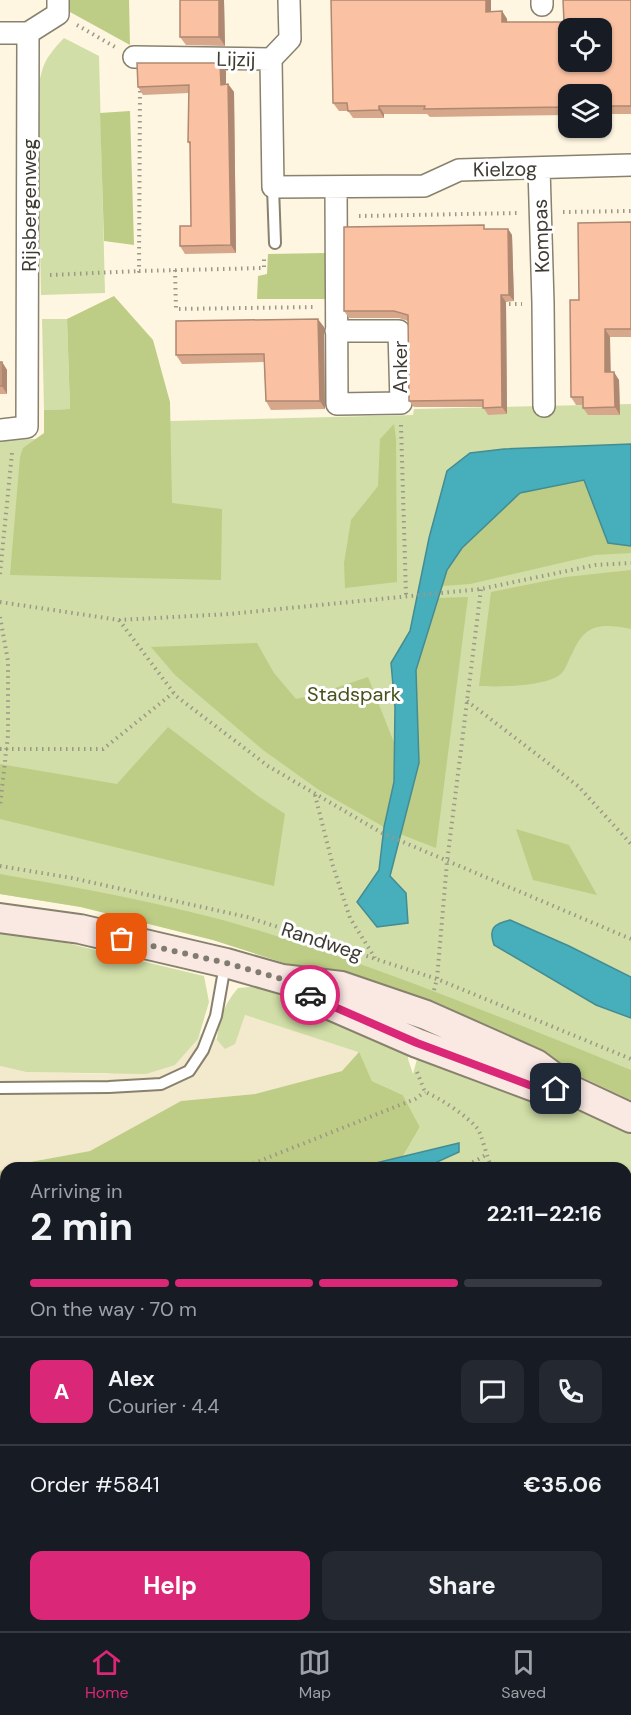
<!DOCTYPE html>
<meta charset="utf-8">
<style>
:root{--surface:#171b24;--page:#242831;--text:#f1f3f6;--muted:#9ea1a6;--line:#363941;--accent:#db2777}
body{margin:0;font-family:"DM Sans",sans-serif;background:var(--page);color:var(--text);height:100vh;display:flex;flex-direction:column;font-size:22px;white-space:nowrap}
*{box-sizing:border-box;margin:0}
p{font-size:20px;color:var(--muted)}
.icon{flex:none;width:33px;height:33px;fill:none;stroke:currentColor;stroke-width:2;stroke-linecap:round;stroke-linejoin:round}
.map{position:relative;flex:1;overflow:hidden}
.panel{position:absolute;left:0px;top:1162px;width:632px;height:470px;display:flex;flex-direction:column;background:var(--surface);border-radius:18px 18px 0 0;box-shadow:0 2px 4px #0004}
.panel>*{flex:none}
.controls{position:absolute;left:558px;top:18px;display:grid;gap:12px}
.controls a{display:grid;place-items:center;width:54px;height:54px;border-radius:12px;background:var(--surface);box-shadow:0 2px 4px #0004;font-size:30px}
.pin{position:absolute;display:grid;place-items:center;width:51px;height:51px;color:#fff;margin:-26px;border-radius:12px;box-shadow:0 3px 9px #0006}
.courier{position:absolute;display:grid;place-items:center;width:60px;height:60px;margin:-30px;border:4px solid #db2777;border-radius:50%;background:#fff;color:#222;box-shadow:0 2px 8px #0007}
.summary em{font-style:normal;font-weight:700}
.summary div{display:flex;flex-direction:column-reverse}
.summary{display:flex;align-items:center;justify-content:space-between;height:102px;padding:0 30px}
h1{font-size:39px;font-weight:700;line-height:45px}
.bar{display:grid;grid-template-columns:repeat(4,1fr);gap:9px 6px;align-content:center;height:72px;padding:0 30px}
.bar i{height:8px;border-radius:4px;background:var(--line)}
.bar .active{background:var(--accent)}
.bar p{grid-column:span 4}
.line{display:flex;align-items:center;gap:15px;padding:0 30px;border-top:2px solid var(--line)}
.line div{flex:1}
.round{display:grid;place-items:center;flex:none;width:63px;height:63px;border-radius:12px;background:var(--page)}
.button{display:flex;gap:12px;margin-top:auto;padding:12px 30px}
.button a{flex:1;height:69px;border-radius:12px;background:var(--accent);color:#fff;font-size:24px;font-weight:700;line-height:69px;text-align:center}
.button a+a{background:var(--page);color:var(--text)}
.tab-bar{display:flex;justify-content:space-around;align-items:center;height:84px;border-top:2px solid var(--line);background:var(--surface);font-size:16px;color:var(--muted)}
.tab-bar a{display:grid;justify-items:center;gap:3px}
.tab-bar .active{color:var(--accent)}
.map>svg:first-child{display:block}
.built{fill:#f3e9cc}
.green{fill:#d1dea7}
.forest{fill:#bdcd85}
.water{fill:#47aebb;stroke:#448c92;stroke-width:1.5}
.lines{fill:none;stroke-linecap:round;stroke-linejoin:round}
.lane-casing{stroke:#88816e;stroke-width:14}
.street-casing{stroke:#88816e;stroke-width:24}
.secondary-casing{stroke:#88816e;stroke-width:32}
.path{stroke:#9c9788;stroke-width:4;stroke-dasharray:1.5 4.5;stroke-linecap:butt}
.lane{stroke:#fff;stroke-width:10}
.street{stroke:#fff;stroke-width:21}
.secondary{stroke:#fae8e3;stroke-width:28}
.wall{fill:#d7a78c}
.shaded-wall{fill:#af8872}
.building{fill:#fac2a3;stroke:#af8872;stroke-width:1.5;fill-rule:evenodd}
.done{stroke:#817c70;stroke-width:6;stroke-dasharray:0 10.8}
.route{stroke:#db2777;stroke-width:8}
.labels{text-anchor:middle;dominant-baseline:central;stroke-width:6;stroke-linejoin:round;paint-order:stroke}
.street-label{font-size:20px;fill:#3e3b33;stroke:#fff}
.park-label{font-size:20px;fill:#47511c;stroke:#fff}
</style>
<div class="map">
<svg width="631" height="1631" viewBox="0 0 631 1631">
<rect width="100%" height="100%" fill="#fef6e1"/>
<!-- built -->
<path class="built" d="M245,1015l114,37 -17,19 -87,23 -74,7 -91,50 -76,14 -14,6v-105l26,6 81,2 68,-9 23,-26 2,-5 17,4z"/>
<!-- green -->
<path class="green" d="M64,38l35,18 6,237 -64,2 -4,-199c5,-30 6,-36 27,-58z
M42,319h25l3,90 -26,1z
M631,404v696l-71,-33 -141,-61 -206,-66 -132,-33 -81,-13v-454l36,-1 134,-18 243,-6 1,-6z
M0,931l54,9 150,36 5,26 -11,37 -23,26 -29,9 -120,-2 -26,-6z
M251,987l17,2 141,57 -1,13 5,15 7,-26 161,58 50,24v501h-631v-304l6,-2v301h620v-458h-236l68,-25 -55,13 17,-29 -17,-32 -31,-14 -14,-29 -113,-37 -10,29 -10,5 -8,-9c1,-20 8,-37 21,-52z"/>
<!-- forest -->
<path class="forest" d="M69,0h60l1,45 -60,-33z
M130,111l4,134 -30,-4 -4,-128z
M325,253v46h-68l1,-23 9,-2 1,-20z
M114,296l39,44 17,62 2,101 50,6 -1,71 -211,-5 10,-118 3,-9 21,-15v-23l26,-1 -3,-90z
M394,424l2,15 1,143 -52,6 -1,-25 7,-43 27,-34 2,-47z
M584,480l24,63 23,3v7l-36,2 -125,29 -28,2 5,-16 15,-22 58,-55z
M631,570v59c-28,-5 -45,-7 -58,23 -4,6 -6,15 -11,21 -14,14 -64,14 -83,13l12,-94 75,-15z
M468,597l-32,251 -36,-14 19,-71 -3,-93 22,-72z
M257,643l17,30 22,26 18,-4 54,-18 27,68 -1,37 -10,45 -65,-37 -56,-40 -88,-75 -24,-28z
M168,727l90,69 27,18 -11,72 -274,-67v-55l117,20z
M516,829l53,16 28,50 -64,-15z
M0,874c91,16 182,32 270,60 123,38 242,88 361,136v30l-71,-33 -141,-61 -206,-66 -132,-33 -81,-13z
M359,1052l13,29 31,14 17,32 -17,29 -44,12h-353v86l-6,1v-84l14,-6 76,-14 91,-50 74,-7 87,-23z
M626,1518l5,3v70l-5,7z
M0,1524l6,1v101h278v5l-271,-1 -13,-7z"/>
<!-- water -->
<path class="water" d="M631,444v102l-23,-3 -24,-63 -64,13 -58,55 -15,22 -31,100 3,93 -29,113 16,17 2,30 -31,4 -20,-25 22,-32 5,-43 10,-45 1,-75 -4,-44 19,-32 19,-93 18,-67 23,-18 34,-4z
M510,920l59,26 62,31v41l-35,-13 -102,-60c-6,-17 0,-21 16,-25z
M459,1143v9l-35,16h-69z
M6,1254v71l-6,2v-72z"/>
<g class="lines">
<!-- lane casing -->
<g class="lane-casing">
<path id="lane" d="M273,187l2,56
M0,1088l109,-1 52,-3 28,-13 14,-21 13,-34 9,-51"/>
</g>
<!-- street casing -->
<g class="street-casing">
<path id="street" d="M542,0v5
M0,33h28
M134,57l137,2 19,-20 -1,-39
M271,59l2,128 151,-1 35,-16 172,-5
M539,168l4,135 1,103
M336,187l1,217 64,-1 -2,-72h-63
M0,430l27,-3 1,-394 30,-19v-14"/>
</g>
<!-- secondary casing -->
<g class="secondary-casing">
<path id="secondary" d="M0,918l80,11 146,34 56,16 59,7 85,29 110,49 35,26 60,28
M294,986l29,16 94,41 123,46 29,1"/>
</g>
<!-- path -->
<path class="path" d="M77,25l38,22
M140,85l-1,186 125,-3v-12
M563,212l68,-1
M359,216l160,-3
M175,270l1,39 140,-2
M50,275l89,-4
M503,304h19
M401,425l5,170
M0,574l12,-121
M0,602l119,18 110,-6 252,-25 114,-24 36,-2
M0,617l8,44v74l-8,71
M119,620l57,76 92,70 114,67 249,106
M467,701l111,85 53,58
M0,749h103l70,-56
M315,795l18,71 17,52 25,40
M0,866l72,12 175,39 190,62 194,80
M434,990l3,-11 10,-117 34,-273
M417,1072l8,20c15,6 42,24 52,36 5,6 10,31 15,40
M242,1168l173,-69 10,-7
M462,1168l24,-13
M0,1234l6,-1
M0,1371l6,-1
M626,1386l5,9
M434,1626l14,5
M626,1626l5,-4
M619,1631l6,-5"/>
<!-- lane -->
<use href="#lane" class="lane"/>
<!-- street -->
<use href="#street" class="street"/>
<!-- secondary -->
<use href="#secondary" class="secondary"/>
</g>
<!-- wall -->
<path class="wall" d="M180,0h44l1,46 -39,-1 -6,-8z
M331,0h160v11h11l5,8v3h57l67,-22v114h-29v-20h-34v21l-138,2 -3,-3h-43v4h-31l-5,-7h-9l-6,-8z
M220,63l6,8v14l2,-1 6,8 2,161 -51,1 -5,-8 11,-20 -1,-81 -2,-3 1,-49 -46,2 -5,-8z
M631,222v115h-21v35l9,8 1,35h-32l-5,-7v-3h-7l-5,-8 8,-97z
M487,229h21l4,6 2,66 -8,1 1,112 -19,1 -5,-8h-69l-5,-6 -1,-80 -9,-3h-50l-5,-7z
M324,327l1,82 -54,1 -5,-9 -2,-39 -82,2 -6,-9z
M0,362h2l5,8v24h-7z"/>
<!-- shaded-wall -->
<path class="shaded-wall" d="M219,0h5l1,46 -6,-9z
M486,0h5v19l-5,-7z
M502,11l5,8 1,11 -6,-8z
M220,63l6,8v21l-5,-7z
M228,84l6,8 2,161 -5,-8z
M379,106l5,8v4l-5,-8z
M508,229l4,6 2,66 -5,-6z
M501,295l5,7 1,112 -5,-7z
M318,319l6,8 1,82 -5,-8z
M605,329l5,8 1,43 -6,-8z
M2,362l5,8v24l-5,-8z
M614,372l5,8 1,35 -5,-8z"/>
<!-- building -->
<path class="building" d="M180,0h39v37h-39z
M331,0h155v12l16,-1v11h62l-1,-22h68v106h-29v-12h-34v13l-144,2 1,-3h-46v4l-31,1 -1,-8h-14zM568,28h34v34h-34z
M137,63h83l1,22 7,-1 3,161 -51,1v-20h11l-1,-84h-2l1,-57 -51,2z
M631,222v107h-26v43h9l1,35 -32,1v-11h-12l-1,-97h9l-1,-77z
M484,225v4h24l1,66h-8l1,112 -19,1v-8l-74,1 -1,-86 -14,-4h-50v-84z
M318,319l2,82h-54l-2,-47 -88,1v-34z
M0,362h2v24h-2z"/>
<g class="lines">
<!-- done -->
<path class="done" d="M122,939l104,24 56,16 28,16"/>
<!-- route -->
<path class="route" d="M310,995l13,7 94,41 123,46h16"/>
</g>
<g class="labels">
<!-- street labels -->
<g class="street-label">
<text transform="translate(236 59) rotate(1)">Lijzij</text>
<text transform="translate(505 169) rotate(-1)">Kielzog</text>
<text transform="translate(29 205) rotate(-90)">Rijsbergenweg</text>
<text transform="translate(541 236) rotate(-92)">Kompas</text>
<text transform="translate(400 367) rotate(-90)">Anker</text>
<text transform="translate(322 941) rotate(18)">Randweg</text>
</g>
<!-- park labels -->
<g class="park-label">
<text x="354" y="694">Stadspark</text>
</g>
</g>
</svg>
<div class="controls">
<a><svg class="icon" aria-label="locate" viewBox="0 0 24 24"><circle cx="12" cy="12" r="6"/><path d="M12 2v4M12 18v4M2 12h4M18 12h4"/></svg></a>
<a><svg class="icon" aria-label="layers" viewBox="0 0 24 24"><path d="M12 4l9 5-9 5-9-5zM3 14l9 5 9-5"/></svg></a>
</div>
<div class="pin" style="left:122px;top:939px;background:#ea580c"><svg class="icon" aria-label="bag" viewBox="0 0 24 24"><path d="M5 8h14l-1 12H6zM9 8a3 3 0 0 1 6 0"/></svg></div>
<div class="pin" style="left:556px;top:1089px;background:#1f2937"><svg class="icon" aria-label="home" viewBox="0 0 24 24"><path d="M3 11l9-7 9 7M6 9v11h12V9"/></svg></div>
<div class="courier" style="left:310px;top:995px"><svg class="icon" aria-label="car" viewBox="0 0 24 24"><path d="M5 17H2v-5l4-1 3-4h7l3 4 3 1v5h-3M9 17h6M6 11h13"/><circle cx="7" cy="17" r="2"/><circle cx="17" cy="17" r="2"/></svg></div>
<section class="panel">
<div class="summary"><div><h1>2 min</h1><p>Arriving in</p></div><em>22:11–22:16</em></div>
<div class="bar"><i class="active"></i><i class="active"></i><i class="active"></i><i></i><p>On the way · 70 m</p></div>
<div class="line" style="height:108px"><b class="round" style="background:var(--accent);color:#fff">A</b><div><b>Alex</b><p>Courier · 4.4</p></div><a class="round"><svg class="icon" aria-label="chat" viewBox="0 0 24 24"><path d="M4 5h16v11H9l-5 4z"/></svg></a><a class="round"><svg class="icon" aria-label="phone" viewBox="0 0 24 24"><path d="M5 4h4l2 5-3 2q2 4 5 5l2-3 5 2v4C11 20 4 13 5 4z"/></svg></a></div>
<div class="line" style="height:78px"><div>Order #5841</div><b>€35.06</b></div>
<div class="button"><a>Help</a><a>Share</a></div>
</section>
</div>
<nav class="tab-bar">
<a class="active"><svg class="icon" aria-label="home" viewBox="0 0 24 24"><path d="M3 11l9-7 9 7M6 9v11h12V9"/></svg>Home</a>
<a><svg class="icon" aria-label="map" viewBox="0 0 24 24"><path d="M3 6l6-2 6 2 6-2v14l-6 2-6-2-6 2zM9 4v14M15 6v14"/></svg>Map</a>
<a><svg class="icon" aria-label="saved" viewBox="0 0 24 24"><path d="M7 4h10v16l-5-4-5 4z"/></svg>Saved</a>
</nav>
